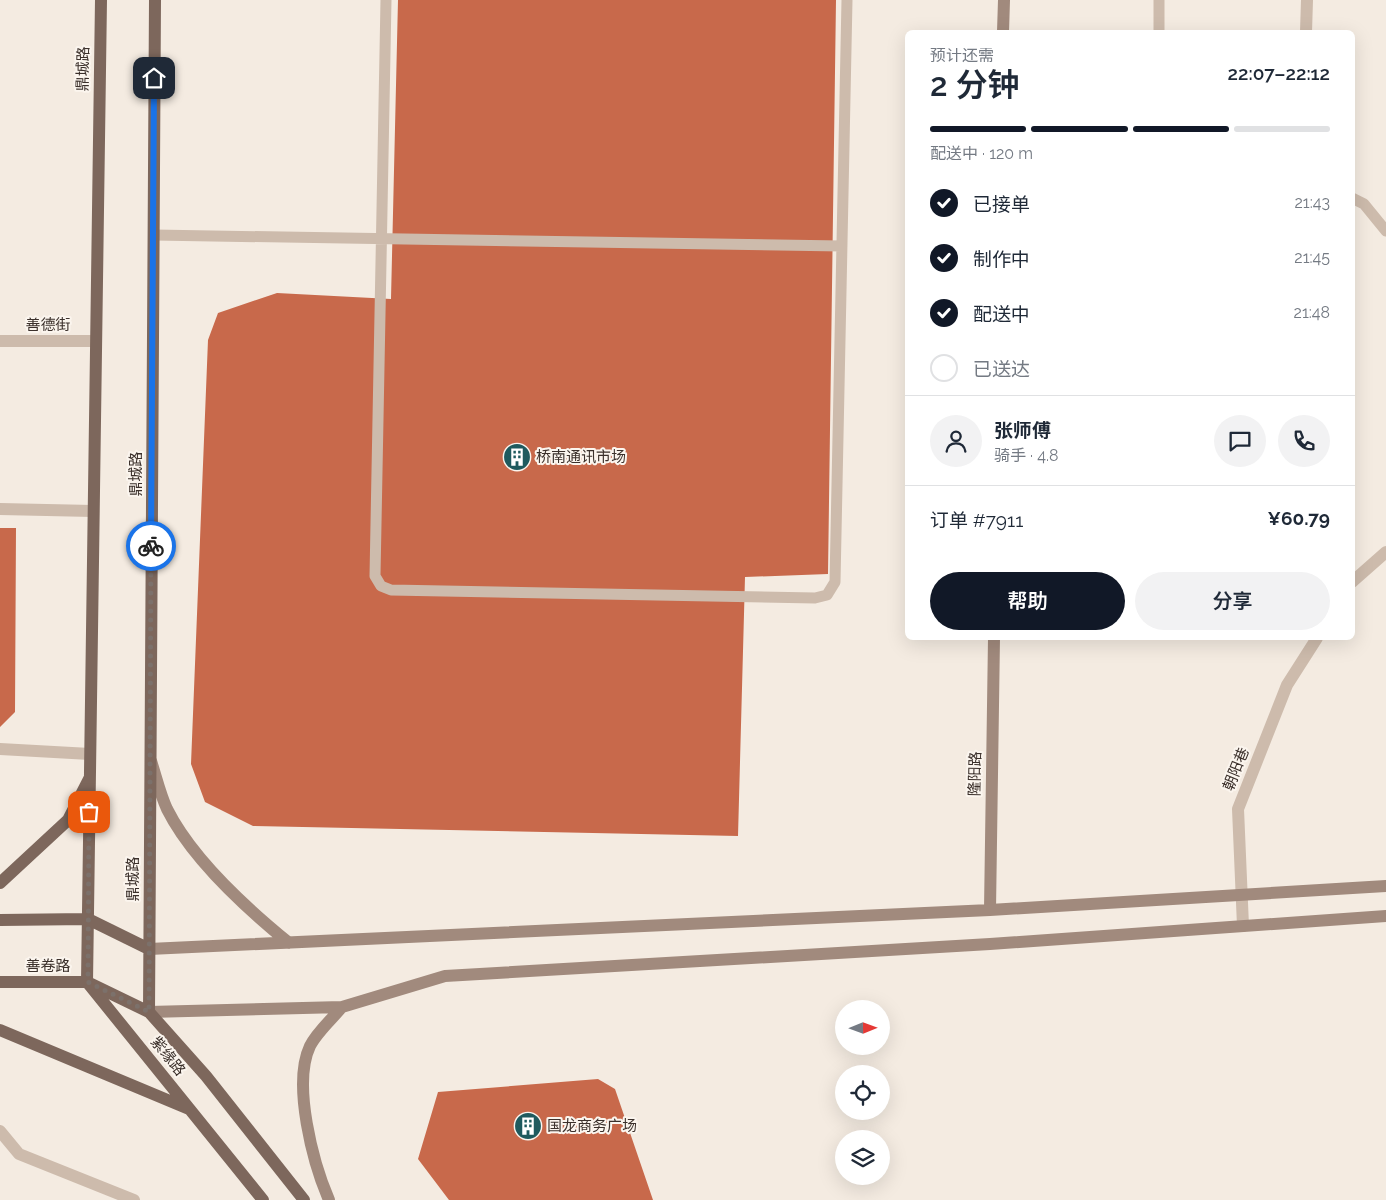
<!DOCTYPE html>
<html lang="zh">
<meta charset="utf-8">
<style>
:root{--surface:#fff;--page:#f2f2f3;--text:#1f2937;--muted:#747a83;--line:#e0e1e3;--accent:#111827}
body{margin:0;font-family:Raleway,"Noto Sans SC",sans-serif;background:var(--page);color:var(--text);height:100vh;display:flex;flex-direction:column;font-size:19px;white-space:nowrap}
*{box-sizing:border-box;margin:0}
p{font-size:16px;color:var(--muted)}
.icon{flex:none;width:28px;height:28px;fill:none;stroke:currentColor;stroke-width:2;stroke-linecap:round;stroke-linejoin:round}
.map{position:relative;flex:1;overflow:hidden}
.side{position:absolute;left:905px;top:30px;width:450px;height:610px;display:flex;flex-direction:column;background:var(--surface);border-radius:8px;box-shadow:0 5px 20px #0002}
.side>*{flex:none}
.needle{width:32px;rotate:89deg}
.buttons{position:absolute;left:835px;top:1000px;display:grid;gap:10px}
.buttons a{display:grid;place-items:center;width:55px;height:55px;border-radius:50%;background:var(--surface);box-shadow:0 5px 20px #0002;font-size:25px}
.pin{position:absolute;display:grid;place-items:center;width:42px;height:42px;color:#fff;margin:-21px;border-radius:10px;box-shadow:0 2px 8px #0006}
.courier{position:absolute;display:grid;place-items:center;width:50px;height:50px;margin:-25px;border:4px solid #1a73e8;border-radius:50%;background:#fff;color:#222;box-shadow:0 1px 6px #0007}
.overview em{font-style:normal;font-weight:600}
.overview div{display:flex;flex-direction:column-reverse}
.overview{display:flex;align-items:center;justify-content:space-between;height:85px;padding:0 25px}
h1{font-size:32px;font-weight:600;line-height:38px}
.bar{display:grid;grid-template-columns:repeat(4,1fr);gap:8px 5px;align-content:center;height:60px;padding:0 25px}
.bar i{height:6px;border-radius:4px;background:var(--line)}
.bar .selected{background:var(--accent)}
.bar p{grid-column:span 4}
.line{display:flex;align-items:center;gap:12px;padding:0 25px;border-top:1px solid var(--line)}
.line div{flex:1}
.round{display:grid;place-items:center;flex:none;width:52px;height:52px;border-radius:26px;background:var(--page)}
ol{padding:0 25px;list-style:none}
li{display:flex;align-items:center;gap:15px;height:55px}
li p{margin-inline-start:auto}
li .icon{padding:5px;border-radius:50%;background:var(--accent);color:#fff;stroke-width:4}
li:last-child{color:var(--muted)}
li i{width:28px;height:28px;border:2px solid var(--line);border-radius:50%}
.button{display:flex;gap:10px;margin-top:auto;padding:10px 25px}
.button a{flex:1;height:58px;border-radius:30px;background:var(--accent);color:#fff;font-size:20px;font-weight:600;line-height:58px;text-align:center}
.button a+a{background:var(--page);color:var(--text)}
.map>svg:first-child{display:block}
.building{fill:#c8694b}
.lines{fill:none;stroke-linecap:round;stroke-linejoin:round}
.lane{stroke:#cdbbac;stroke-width:11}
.street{stroke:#cdbbac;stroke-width:12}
.secondary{stroke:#a18a7d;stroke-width:12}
.primary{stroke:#7d675c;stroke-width:12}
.done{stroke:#7c716b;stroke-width:5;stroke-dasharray:0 9}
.route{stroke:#1a73e8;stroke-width:6}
.labels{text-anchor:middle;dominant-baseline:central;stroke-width:4;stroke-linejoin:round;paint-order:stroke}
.street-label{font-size:15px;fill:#3b302b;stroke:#fbf5ee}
.poi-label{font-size:15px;fill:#3b302b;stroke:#fbf5ee;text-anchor:start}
</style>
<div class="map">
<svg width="1386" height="1200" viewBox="0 0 1386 1200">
<rect width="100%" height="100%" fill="#f4ebe1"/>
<!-- building -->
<path class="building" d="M398,0h438l-8,574 -83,3 -7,259 -485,-10 -48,-24 -14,-38 17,-424 10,-27 59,-20 114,6z
M0,528h16l-1,184 -15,15z
M598,1079l17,10 38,111h-204l-31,-41 20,-67z"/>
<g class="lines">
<!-- lane -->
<path class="lane" d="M386,0l-11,576 6,10 10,4 424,8 12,-3 8,-13 12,-582
M1159,32v-32
M1352,198l12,6 22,27
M154,235l688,11"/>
<!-- street -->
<path class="street" d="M1306,32l1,-32
M0,341h96
M0,509l93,2
M1352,582l34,-30
M0,749l90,5
M1243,926l-5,-117 49,-124 30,-47
M0,1131l19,23 115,46"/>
<!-- secondary -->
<path class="secondary" d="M1003,32l1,-32
M151,761c5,15 9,33 16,48 25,50 79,99 122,134
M990,910l4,-272
M149,949l841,-39 396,-24
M149,1012l193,-5 103,-31 545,-32 396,-28
M329,1200c-16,-37 -37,-116 -19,-154 7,-14 22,-27 32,-39"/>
<!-- primary -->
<path class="primary" d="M101,0l-14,982 176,218
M155,0l-6,1012 57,64 98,124
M0,883l68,-63 21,-41
M0,920l88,-1 61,30
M0,982h87l62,30
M0,1030l189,79"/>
</g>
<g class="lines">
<!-- done -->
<path class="done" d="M89,812l-1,170 61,30 2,-466"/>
<!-- route -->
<path class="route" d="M151,546l3,-468"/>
</g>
<!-- icons -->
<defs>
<g id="building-disc" transform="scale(1.4375)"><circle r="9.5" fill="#1f5a5e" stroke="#fbf5ee"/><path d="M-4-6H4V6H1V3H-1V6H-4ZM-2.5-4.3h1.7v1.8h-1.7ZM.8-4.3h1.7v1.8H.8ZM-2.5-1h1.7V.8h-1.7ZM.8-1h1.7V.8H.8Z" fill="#fff"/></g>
</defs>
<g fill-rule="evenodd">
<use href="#building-disc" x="517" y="457"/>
<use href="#building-disc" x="528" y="1126"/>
</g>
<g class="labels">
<!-- street labels -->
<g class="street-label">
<text transform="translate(83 69) rotate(-89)">鼎城路</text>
<text x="48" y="325">善德街</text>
<text transform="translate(136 474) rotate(-90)">鼎城路</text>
<text transform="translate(1236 769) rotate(-68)">朝阳巷</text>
<text transform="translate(975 774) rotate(-89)">隆阳路</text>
<text transform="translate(133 879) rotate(-90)">鼎城路</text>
<text x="48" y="966">善卷路</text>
<text transform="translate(168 1056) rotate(51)">紫缘路</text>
</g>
<!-- poi labels -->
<g class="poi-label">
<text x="536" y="457">桥南通讯市场</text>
<text x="547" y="1126">国龙商务广场</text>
</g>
</g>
</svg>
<div class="buttons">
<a><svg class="needle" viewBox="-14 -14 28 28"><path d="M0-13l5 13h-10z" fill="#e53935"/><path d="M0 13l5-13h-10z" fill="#747a83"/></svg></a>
<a><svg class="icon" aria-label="locate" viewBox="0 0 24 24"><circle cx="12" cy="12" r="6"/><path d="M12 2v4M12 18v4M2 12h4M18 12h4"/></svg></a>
<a><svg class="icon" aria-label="layers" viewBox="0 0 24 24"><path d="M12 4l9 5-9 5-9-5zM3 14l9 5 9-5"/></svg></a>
</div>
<div class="pin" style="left:89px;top:812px;background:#ea580c"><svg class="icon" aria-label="bag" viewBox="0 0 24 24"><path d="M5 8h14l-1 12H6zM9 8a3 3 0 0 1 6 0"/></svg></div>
<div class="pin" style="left:154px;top:78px;background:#1f2937"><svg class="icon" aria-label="home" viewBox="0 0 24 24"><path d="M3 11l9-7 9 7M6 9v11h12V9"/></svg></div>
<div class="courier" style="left:151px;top:546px"><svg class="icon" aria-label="bike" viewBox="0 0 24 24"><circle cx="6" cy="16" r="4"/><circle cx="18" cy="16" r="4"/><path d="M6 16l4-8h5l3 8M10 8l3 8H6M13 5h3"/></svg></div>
<section class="side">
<div class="overview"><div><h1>2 分钟</h1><p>预计还需</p></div><em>22:07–22:12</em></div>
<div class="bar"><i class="selected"></i><i class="selected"></i><i class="selected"></i><i></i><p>配送中 · 120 m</p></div>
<ol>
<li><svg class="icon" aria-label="check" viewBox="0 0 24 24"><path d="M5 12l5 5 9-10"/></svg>已接单<p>21:43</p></li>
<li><svg class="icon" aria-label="check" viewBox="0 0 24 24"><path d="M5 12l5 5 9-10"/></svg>制作中<p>21:45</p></li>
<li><svg class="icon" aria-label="check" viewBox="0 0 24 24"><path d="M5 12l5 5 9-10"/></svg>配送中<p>21:48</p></li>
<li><i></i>已送达</li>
</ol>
<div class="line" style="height:90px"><a class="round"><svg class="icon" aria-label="person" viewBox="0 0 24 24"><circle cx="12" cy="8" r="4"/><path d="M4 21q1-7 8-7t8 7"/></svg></a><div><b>张师傅</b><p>骑手 · 4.8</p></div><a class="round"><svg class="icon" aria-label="chat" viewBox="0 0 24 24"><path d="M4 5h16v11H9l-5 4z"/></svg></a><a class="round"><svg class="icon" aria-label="phone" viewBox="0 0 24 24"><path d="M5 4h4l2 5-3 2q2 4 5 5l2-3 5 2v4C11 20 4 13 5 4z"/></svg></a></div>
<div class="line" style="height:65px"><div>订单 #7911</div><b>¥60.79</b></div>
<div class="button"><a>帮助</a><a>分享</a></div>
</section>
</div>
